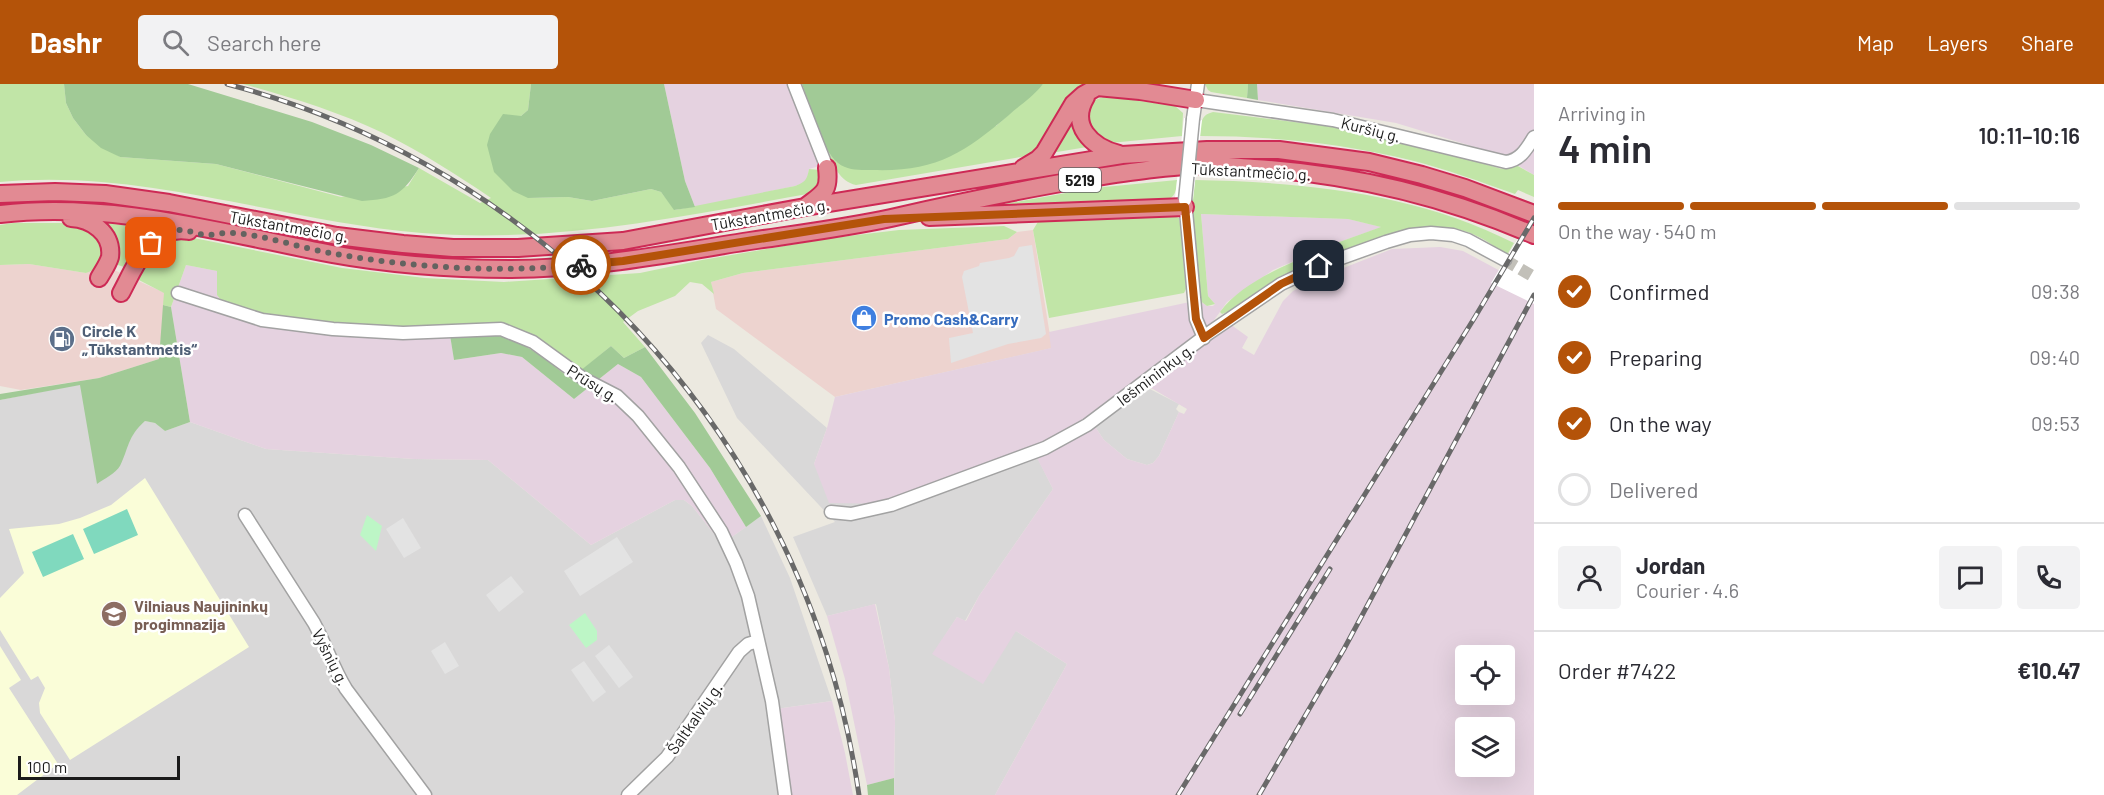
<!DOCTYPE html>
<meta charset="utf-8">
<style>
:root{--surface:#fff;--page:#f2f2f3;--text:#2b2b33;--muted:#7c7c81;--line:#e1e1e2;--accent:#b45309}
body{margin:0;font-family:Barlow,sans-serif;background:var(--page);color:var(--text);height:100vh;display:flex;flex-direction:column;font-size:22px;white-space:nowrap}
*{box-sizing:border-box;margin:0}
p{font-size:20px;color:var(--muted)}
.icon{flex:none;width:33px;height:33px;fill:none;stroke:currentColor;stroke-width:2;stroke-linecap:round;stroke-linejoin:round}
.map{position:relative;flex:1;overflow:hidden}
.details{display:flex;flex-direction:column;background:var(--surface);width:570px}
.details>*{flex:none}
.buttons{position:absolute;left:1455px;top:561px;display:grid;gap:12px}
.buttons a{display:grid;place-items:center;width:60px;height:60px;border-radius:6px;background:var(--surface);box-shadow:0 6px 24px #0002;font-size:30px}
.scale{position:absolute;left:18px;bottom:15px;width:162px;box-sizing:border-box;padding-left:6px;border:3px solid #1b1b1b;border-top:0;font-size:16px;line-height:21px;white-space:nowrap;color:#1b1b1b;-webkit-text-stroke:4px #fff;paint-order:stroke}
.pin{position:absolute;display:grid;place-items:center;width:51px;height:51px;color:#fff;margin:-26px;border-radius:12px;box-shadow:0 3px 9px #0006}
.courier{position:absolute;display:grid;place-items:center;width:60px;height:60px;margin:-30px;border:4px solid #b45309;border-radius:50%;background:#fff;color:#222;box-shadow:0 2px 8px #0007}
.summary em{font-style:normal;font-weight:600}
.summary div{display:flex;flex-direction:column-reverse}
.summary{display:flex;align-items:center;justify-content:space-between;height:102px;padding:0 24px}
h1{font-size:39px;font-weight:600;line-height:45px}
.bar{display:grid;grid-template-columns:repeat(4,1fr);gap:9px 6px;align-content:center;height:72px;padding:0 24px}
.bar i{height:8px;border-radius:4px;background:var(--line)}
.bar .selected{background:var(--accent)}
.bar p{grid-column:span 4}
.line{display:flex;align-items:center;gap:15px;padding:0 24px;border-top:2px solid var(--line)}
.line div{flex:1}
.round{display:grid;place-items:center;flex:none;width:63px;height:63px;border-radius:6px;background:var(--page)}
ol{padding:0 24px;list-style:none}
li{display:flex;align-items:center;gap:18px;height:66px}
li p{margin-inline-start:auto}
li .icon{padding:6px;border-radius:50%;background:var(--accent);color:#fff;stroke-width:4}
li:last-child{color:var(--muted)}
li i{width:33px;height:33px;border:3px solid var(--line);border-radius:50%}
header{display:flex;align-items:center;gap:36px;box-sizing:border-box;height:84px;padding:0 30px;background:var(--accent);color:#fff}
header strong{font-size:28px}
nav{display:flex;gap:33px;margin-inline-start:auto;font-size:21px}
.search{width:420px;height:54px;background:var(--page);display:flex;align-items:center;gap:15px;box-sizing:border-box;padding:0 21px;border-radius:6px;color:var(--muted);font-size:22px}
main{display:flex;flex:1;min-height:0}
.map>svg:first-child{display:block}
.residential{fill:#d9d8d8}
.commercial{fill:#edd3cf}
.industrial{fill:#e5d2e0;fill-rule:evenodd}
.education{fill:#fafdd8}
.grass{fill:#c1e5a7}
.forest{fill:#a1ca96}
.park{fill:#bdf6c6}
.pitch{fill:#80d9be}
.parking{fill:#e3e3e3}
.pier{fill:#fff}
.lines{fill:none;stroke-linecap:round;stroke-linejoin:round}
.minor-tunnel{stroke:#c2c0b9;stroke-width:12;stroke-dasharray:12 6;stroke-linecap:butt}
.minor-casing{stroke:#a2a2a2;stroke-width:15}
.highway-casing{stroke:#cd2a55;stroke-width:20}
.minor{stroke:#fff;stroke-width:12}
.highway{stroke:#e28a93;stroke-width:16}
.rail-casing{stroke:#696969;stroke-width:5}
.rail{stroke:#fff;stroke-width:3;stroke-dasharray:9;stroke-linecap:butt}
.minor-bridge-casing{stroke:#a2a2a2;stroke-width:15;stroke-linecap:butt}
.minor-bridge{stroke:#fff;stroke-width:12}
.done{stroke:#646360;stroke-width:6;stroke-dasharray:0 10.8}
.route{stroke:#b45309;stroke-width:8}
.labels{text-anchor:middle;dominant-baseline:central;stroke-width:5;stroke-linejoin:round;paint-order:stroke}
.shield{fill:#fff;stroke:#5f5f5f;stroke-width:1.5}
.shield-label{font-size:15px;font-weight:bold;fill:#1b1b1b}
.street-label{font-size:16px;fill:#1b1b1b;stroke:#fff}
.shop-label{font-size:16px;font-weight:bold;fill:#366cbe;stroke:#fff;text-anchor:start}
.service-label{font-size:16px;font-weight:bold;fill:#4e5e75;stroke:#fff;text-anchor:start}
.education-label{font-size:16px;font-weight:bold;fill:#785e54;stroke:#fff;text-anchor:start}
</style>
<header>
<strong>Dashr</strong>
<div class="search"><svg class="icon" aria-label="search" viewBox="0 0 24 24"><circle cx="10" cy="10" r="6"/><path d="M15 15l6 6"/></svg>Search here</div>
<nav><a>Map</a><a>Layers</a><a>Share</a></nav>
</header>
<main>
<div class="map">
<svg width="1534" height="711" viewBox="0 0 1534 711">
<rect width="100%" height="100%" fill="#ece9e0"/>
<!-- residential -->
<path class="residential" d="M708,251l26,14 93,79 -13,36 84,40 139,-47 16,32 -74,107 -14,25 -8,-4 -24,37 83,-23 51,33 -72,131h-101l1,-74 -6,-53 -13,-64 -49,12 -34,-79 42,-15 -98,-104 -36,-75z
M80,300l39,84 7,-22 10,-17 9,-8 10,2 10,8 25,-9 76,27 148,10 74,1 103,85 84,-45h9l8,6 30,38 39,-28 29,62 42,123 -63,9 12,85h-781v-395z
M1144,302l35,18 -3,5 3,3 -20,44 -6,7 -6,2 -20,-6 -23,-19 -10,-15z"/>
<!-- commercial -->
<path class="commercial" d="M1033,146l19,118 -217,49 -119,-88 -5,-27 32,-9 265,-34 9,-7z
M29,180l57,9 15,-9 64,29 -6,66 -60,19 -78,12 -21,-4v-121z"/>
<!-- industrial -->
<path class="industrial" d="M664,0h138l31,78 -24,7 -2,10 -3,4 -9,3 -100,21 -10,-26z
M1257,0h277v91l-33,-20 -105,-32 -138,-23z
M1201,130l147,5 34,8 -51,18 -58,25 -46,32 -35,49 38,-27 18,13 -6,11 12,7 29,-54 10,-10 35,-17 64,-25 48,-2 23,4 71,38v506h-539l72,-131 -51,-33 -33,53 -51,-30 25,-37 9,4 13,-25 74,-107 -16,-31 -139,46 -69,-1 -15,-39 13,-36 8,-31 216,-49 -2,-16 150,-32 8,6h6l2,-2 -7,-8zM1144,302l9,3 34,20 -3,5 -5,-2 -20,44 -6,7 -6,2 -20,-6 -23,-19 -10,-15zM1466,572h38v38h-38zM1466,644h38v38h-38z
M186,181l31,6v24l232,32 5,33 47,-7 21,4 52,42 44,-35 23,13 69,91 36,59 -24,17 -30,-38 -8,-6h-9l-84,45 -103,-85 -74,-1 -148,-10 -76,-27 -19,-115z
M875,520l14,64 6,53 -1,57 -27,7 -22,-106 -18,-63z
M832,617l13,52 8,42h-72l-12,-85z"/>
<!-- education -->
<path class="education" d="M145,394l104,169 -179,113 -30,-47 -1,-10 6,-15 -7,-12 -7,4 -31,-50v-32l24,-25 -15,-44 50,-5 21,-6 31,-13z
M0,562l21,34 -12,8 49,76 -41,31h-17z"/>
<!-- grass -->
<path class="grass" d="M0,0h64l2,19 7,15 13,17 34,22 96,7 125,33 67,-11 11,-18 61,35 11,-5c-35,-24 -70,-46 -108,-65 -44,-21 -93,-36 -140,-49h288l-3,26 -7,6 7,82 40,-1 24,4 59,-12 10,3 14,18 120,-24c11,-4 12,-7 14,-17l11,1 5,6 -12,17c-129,23 -259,51 -391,40 -141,-12 -279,-65 -422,-51z
M1043,0h42c-25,12 -29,45 -46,64 -3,4 -8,6 -12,8l-171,29c-17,-4 -21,-18 -28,-33l9,10 159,-36z
M1205,0h43l-1,14 -36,-6 -3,-2z
M1106,12l69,10 8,7 -1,23 -72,7 -19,-9 -5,-23 9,-11z
M1078,18l9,45 -36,6z
M1213,28l129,16 57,12 103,29 14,-4 18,10v22l-16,-7 -3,4c-34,-12 -69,-25 -105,-34 -68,-17 -140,-24 -210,-24 1,-12 0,-21 13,-24z
M1177,96c-1,11 -1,17 -12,21l-183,7 112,-20z
M1195,96c109,2 221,13 319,63l-7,12c-9,-6 -18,-13 -28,-18 -46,-23 -97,-1 -140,16l-5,-2 -3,-6 50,-18 -33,-8 -147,-5 7,82 7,8 -8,2 -8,-6 -9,-90z
M1168,130l11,4 1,6 6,65 -2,4 -135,25 -16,-88 6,-10z
M13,139h70l9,5 13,22c-4,12 -6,19 -19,23l-57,-9 -29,1v-40z
M105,139l48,6 -12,14 -14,25 -12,-4z
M1004,142l13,6 -9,7 -265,34 -32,9 3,12 -12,-10 -12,-2 -15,14 -37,15 -15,11 22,25 -21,11 -13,-12 -41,34 -31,-26 -16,-9 -113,-17 -87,-6 -66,-9 -35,-12 -5,-6v-24l-31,-6 -15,42 -8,-2 1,-12 -27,-14 19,-33 23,-11 163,33 83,10 79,4 136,-9 62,-13 130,-22 67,-8z
M1318,167l-2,9 -39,18 -47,33 -8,3 -2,-2c21,-29 66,-47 98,-61z"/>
<!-- forest -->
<path class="forest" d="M64,0h124l124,38 59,23 48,23c-17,27 -25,31 -57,33l-146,-37 -96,-7 -19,-9 -15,-13 -13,-17 -7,-15z
M531,0h133l21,97 10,26 -21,3 -13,-18 -10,-3 -59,12 -24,-4 -40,1 -15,-7 -19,-19 -7,-27 3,-11 13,-20 18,2 7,-6z
M802,0h241c-9,12 -23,21 -34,31 -46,39 -74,57 -136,55 -12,0 -25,1 -35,-7 -18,-15 -28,-57 -36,-79z
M1248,0h9l1,16 -11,-2z
M163,221l8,2 19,115 -25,9 -10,-8 -10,-2c-18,16 -16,27 -25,45 -4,7 -16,13 -23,18l-17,-99 -80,15v-6l99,-16 60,-19z
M450,251c16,0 37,-3 52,2 27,7 47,25 68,42l41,-33 13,12 21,-11 50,66 66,103 -15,11 -36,-59 -69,-91 -23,-13 -44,35 -52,-42 -21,-4 -47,7z
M894,694v17h-26l-1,-10z"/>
<!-- park -->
<path class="park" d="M367,431l15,11 -6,25 -16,-16z
M585,529l12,18v9l-11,8 -17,-23z"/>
<!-- pitch -->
<path class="pitch" d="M127,425l11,26 -44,19 -11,-25z
M73,450l11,25 -41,18 -11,-25z"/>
<!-- parking -->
<path class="parking" d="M1032,161l14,89 -5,4 -33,6 -57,19 -2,-25 24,-5 -11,-56 2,-6 15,-5 1,-3 29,-5 5,-2 5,-9z
M403,434l18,30 -17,10 -18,-29z
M617,453l16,25 -53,34 -16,-25z
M511,492l13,16 -25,20 -13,-17z
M445,558l14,24 -14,8 -14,-23z
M609,561l24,32 -14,11 -24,-32z
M584,577l22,31 -13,10 -22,-32z"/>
<!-- pier -->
<path class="pier" d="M1184,34l18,2 -9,80 -18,-2z
M1534,128v92l-43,-21z"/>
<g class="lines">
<!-- minor-tunnel -->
<path class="minor-tunnel" d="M1505,176l29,17"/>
<!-- minor casing -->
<g class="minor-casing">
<path id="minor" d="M794,0l33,84
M1196,16l137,20 173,42c15,-2 21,-14 28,-25
M1193,35l5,-35
M1185,116l11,119 8,19
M178,209l84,27 71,9 70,4 98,-4 32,13 51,37 33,17 21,20 41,51 42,64 15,32 12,33 24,105 13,94
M831,428l20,2 40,-9 154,-57 42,-23 122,-92 72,-49 38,-18 67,-24 24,-7 21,-2 22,2 15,5 37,20
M245,431l69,108c12,22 19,45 32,66l79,106
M628,711l39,-38 72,-105 9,-8 10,-3"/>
</g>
<!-- highway casing -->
<g class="highway-casing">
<path id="highway" d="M1086,13c-17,28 5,50 33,57
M1023,84l15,-9 6,-6 29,-49 10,-9 14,-8 43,4 56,9
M0,110l55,-2 50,2 64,9 168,33 66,8 50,4h65l105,-7 182,-34 317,-52 85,-5h72l90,12 53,13 43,13 69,26
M805,123c18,-14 25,-15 22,-39
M0,130c113,-13 222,19 332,40 60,11 119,15 179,15 76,0 151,-14 226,-26 51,-8 103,-14 154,-25 66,-15 132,-29 199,-40 39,-6 78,-12 117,-13 16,0 31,2 47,3 97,6 190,28 280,67
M929,133l256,-10
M71,134c20,1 42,15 39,39 -2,7 -7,14 -11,21
M121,209c15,-28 30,-69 68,-62"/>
</g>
<!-- minor -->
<use href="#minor" class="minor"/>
<!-- highway -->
<use href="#highway" class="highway"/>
<!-- rail casing -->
<g class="rail-casing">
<path id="rail" d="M227,0c282,74 510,291 599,568 15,46 26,95 33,143
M1240,630l90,-145
M1178,711l297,-478 59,-99
M1259,711l85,-146 190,-354"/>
</g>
<!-- rail -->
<use href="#rail" class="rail"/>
<!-- minor-bridge casing -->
<g class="minor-bridge-casing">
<path id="minor-bridge" d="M1185,116l8,-81"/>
</g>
<!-- minor-bridge -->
<use href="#minor-bridge" class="minor-bridge"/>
</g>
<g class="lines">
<!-- done -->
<path class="done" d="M151,159c7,-8 17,-13 28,-13 9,0 18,4 27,5 9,0 18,-3 27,-2 33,2 70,16 103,21 81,14 163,19 245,11"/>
<!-- route -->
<path class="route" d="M581,181l42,-4 261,-42 301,-12 11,112 8,19 77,-54 38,-18"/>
</g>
<!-- icons -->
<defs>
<g id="shop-disc" transform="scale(1.35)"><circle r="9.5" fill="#3f7fe0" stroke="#fff"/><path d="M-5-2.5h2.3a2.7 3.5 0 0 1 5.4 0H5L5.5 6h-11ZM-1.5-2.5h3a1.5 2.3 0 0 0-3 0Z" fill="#fff"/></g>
<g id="fuel-disc" transform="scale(1.35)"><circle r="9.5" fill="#5c6f8a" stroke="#fff"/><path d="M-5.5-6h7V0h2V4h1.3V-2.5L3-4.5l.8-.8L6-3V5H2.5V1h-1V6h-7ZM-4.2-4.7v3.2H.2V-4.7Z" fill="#fff"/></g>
<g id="school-disc" transform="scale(1.35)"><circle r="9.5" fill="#8d6e63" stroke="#fff"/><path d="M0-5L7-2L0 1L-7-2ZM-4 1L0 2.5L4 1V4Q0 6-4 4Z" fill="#fff"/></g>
</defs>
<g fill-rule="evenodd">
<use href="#shop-disc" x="864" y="234"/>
<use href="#fuel-disc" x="62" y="255"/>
<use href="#school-disc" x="114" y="530"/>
</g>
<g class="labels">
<!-- shield labels -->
<rect class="shield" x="1059" y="84" width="42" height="24" rx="4.5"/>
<g class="shield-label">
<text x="1080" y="96">5219</text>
</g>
<!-- street labels -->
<g class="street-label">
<text transform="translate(1371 45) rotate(14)">Kuršių g.</text>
<text transform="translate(1251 87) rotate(3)">Tūkstantmečio g.</text>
<text transform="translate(770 130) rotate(-10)">Tūkstantmečio g.</text>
<text transform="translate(289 142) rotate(10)">Tūkstantmečio g.</text>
<text transform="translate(1155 290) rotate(-37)">Iešmininkų g.</text>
<text transform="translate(593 299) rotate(32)">Prūsų g.</text>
<text transform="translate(331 573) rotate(63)">Vyšnių g.</text>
<text transform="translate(694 634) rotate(-55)">Šaltkalvių g.</text>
</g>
<!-- shop labels -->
<g class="shop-label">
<text x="884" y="234">Promo Cash&amp;Carry</text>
</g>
<!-- service labels -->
<g class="service-label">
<text x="82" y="246">Circle K<tspan x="82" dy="18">„Tūkstantmetis“</tspan></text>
</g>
<!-- education labels -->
<g class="education-label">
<text x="134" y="521">Vilniaus Naujininkų<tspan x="134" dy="18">progimnazija</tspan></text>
</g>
</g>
</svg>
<div class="buttons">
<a><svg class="icon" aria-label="locate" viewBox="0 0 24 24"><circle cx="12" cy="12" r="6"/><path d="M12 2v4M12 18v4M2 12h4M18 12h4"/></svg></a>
<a><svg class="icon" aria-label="layers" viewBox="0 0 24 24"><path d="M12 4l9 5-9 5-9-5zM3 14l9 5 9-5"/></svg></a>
</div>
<div class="scale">100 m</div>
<div class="pin" style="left:151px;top:159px;background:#ea580c"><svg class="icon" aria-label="bag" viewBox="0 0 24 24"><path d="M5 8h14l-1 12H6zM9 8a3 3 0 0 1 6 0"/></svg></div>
<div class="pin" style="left:1319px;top:182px;background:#1f2937"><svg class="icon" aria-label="home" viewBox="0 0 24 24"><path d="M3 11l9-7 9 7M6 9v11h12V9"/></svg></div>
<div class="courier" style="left:581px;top:181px"><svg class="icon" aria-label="bike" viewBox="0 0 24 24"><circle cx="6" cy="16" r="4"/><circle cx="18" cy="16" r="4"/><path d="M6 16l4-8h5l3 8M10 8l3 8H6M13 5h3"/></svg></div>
</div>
<section class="details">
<div class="summary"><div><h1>4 min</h1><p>Arriving in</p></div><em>10:11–10:16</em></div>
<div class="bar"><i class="selected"></i><i class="selected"></i><i class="selected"></i><i></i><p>On the way · 540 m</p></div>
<ol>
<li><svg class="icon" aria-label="check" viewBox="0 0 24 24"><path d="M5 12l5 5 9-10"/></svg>Confirmed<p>09:38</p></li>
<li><svg class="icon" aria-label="check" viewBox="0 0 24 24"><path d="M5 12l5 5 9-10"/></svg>Preparing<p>09:40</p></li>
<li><svg class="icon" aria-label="check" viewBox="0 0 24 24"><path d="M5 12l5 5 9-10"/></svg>On the way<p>09:53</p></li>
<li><i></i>Delivered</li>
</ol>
<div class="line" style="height:108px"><a class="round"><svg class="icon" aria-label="person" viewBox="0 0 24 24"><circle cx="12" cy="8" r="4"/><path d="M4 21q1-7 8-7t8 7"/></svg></a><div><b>Jordan</b><p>Courier · 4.6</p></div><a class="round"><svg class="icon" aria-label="chat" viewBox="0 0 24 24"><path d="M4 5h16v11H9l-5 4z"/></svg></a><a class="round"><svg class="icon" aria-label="phone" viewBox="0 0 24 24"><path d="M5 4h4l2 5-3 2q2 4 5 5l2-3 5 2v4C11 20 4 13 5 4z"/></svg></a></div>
<div class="line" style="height:78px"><div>Order #7422</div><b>€10.47</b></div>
</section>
</main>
